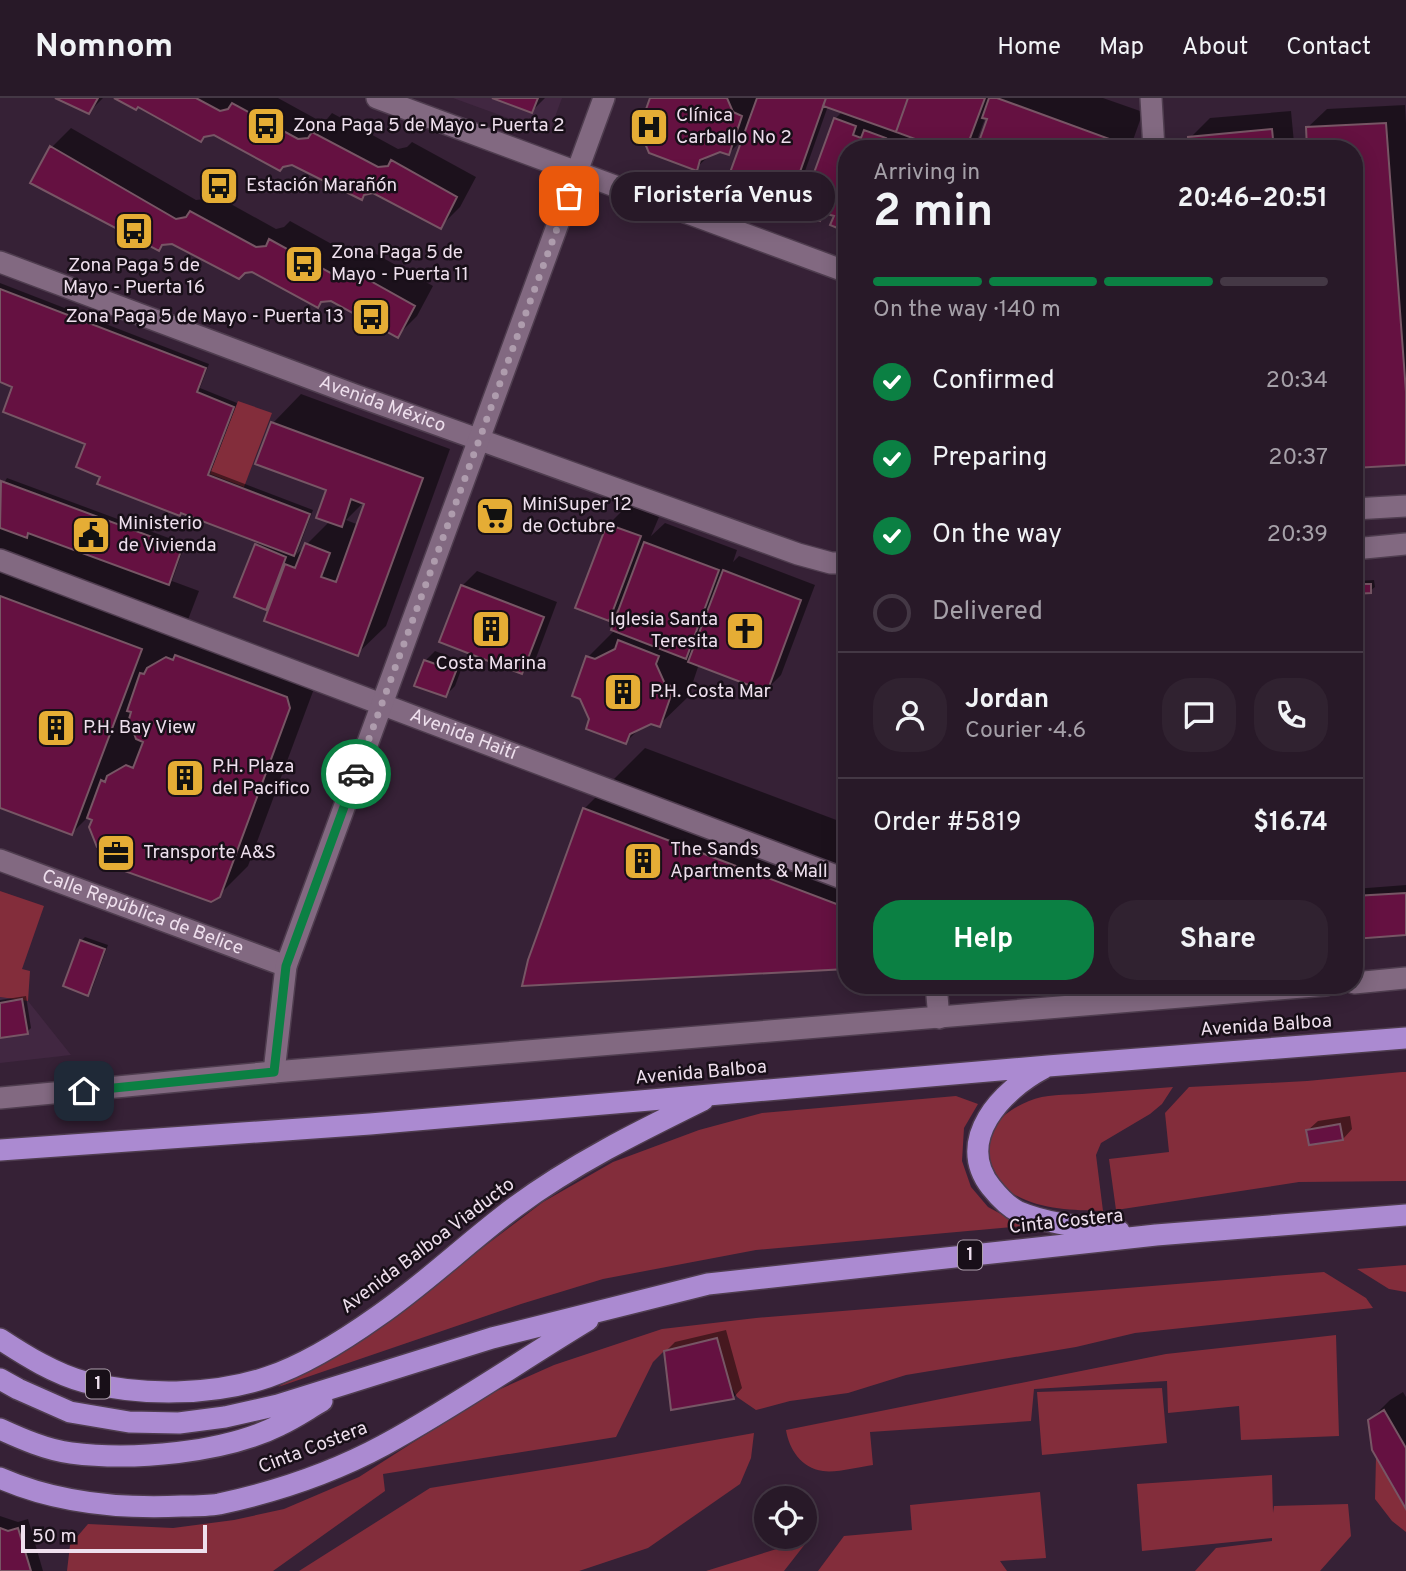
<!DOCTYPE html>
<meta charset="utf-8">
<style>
:root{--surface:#281928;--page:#302230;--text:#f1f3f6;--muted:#a5a0a8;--line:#443845;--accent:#0b8043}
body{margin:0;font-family:Overpass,sans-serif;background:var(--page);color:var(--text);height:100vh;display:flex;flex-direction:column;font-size:26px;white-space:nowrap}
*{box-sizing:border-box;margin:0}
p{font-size:23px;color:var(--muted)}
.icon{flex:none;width:38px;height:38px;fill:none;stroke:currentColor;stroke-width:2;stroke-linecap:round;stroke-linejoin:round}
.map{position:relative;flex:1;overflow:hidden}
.details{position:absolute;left:838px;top:42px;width:525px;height:854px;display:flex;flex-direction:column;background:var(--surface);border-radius:28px;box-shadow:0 4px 18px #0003,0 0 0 2px var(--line)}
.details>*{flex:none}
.controls{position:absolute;left:754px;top:1388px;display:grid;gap:14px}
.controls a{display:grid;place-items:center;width:63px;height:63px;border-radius:50%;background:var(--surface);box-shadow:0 4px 18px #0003,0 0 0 2px var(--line);font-size:35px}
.scale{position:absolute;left:21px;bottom:18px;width:186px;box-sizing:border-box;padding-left:7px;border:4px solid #eedfed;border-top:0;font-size:19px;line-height:24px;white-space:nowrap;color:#eedfed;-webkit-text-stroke:5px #180f18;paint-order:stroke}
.pin{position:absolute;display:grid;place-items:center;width:60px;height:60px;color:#fff;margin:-30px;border-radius:14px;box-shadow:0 4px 10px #0006}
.courier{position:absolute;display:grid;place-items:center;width:70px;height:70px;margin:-35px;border:5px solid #0b8043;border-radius:50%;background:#fff;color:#222;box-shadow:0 2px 9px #0007}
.bubble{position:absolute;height:49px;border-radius:24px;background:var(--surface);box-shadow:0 4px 18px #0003,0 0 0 2px var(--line);font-size:23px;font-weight:700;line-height:49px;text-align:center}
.overview em{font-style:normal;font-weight:700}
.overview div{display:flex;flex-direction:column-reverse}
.overview{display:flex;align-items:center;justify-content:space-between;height:119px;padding:0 35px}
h1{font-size:46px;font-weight:700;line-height:52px}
.bar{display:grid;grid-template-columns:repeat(4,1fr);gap:10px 7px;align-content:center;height:84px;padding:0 35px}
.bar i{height:9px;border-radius:5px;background:var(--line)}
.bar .selected{background:var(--accent)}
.bar p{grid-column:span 4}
.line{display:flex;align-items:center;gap:18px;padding:0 35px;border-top:2px solid var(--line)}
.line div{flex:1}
.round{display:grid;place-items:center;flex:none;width:74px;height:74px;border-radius:28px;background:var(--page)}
ol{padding:0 35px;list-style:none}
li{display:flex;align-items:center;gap:21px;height:77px}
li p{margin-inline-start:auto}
li .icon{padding:7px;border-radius:50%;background:var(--accent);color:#fff;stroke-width:4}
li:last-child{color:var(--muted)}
li i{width:38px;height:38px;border:4px solid var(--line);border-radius:50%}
.button{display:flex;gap:14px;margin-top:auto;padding:14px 35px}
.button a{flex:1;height:80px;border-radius:28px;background:var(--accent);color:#fff;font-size:28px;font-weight:700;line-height:80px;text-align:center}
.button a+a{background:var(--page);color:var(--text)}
header{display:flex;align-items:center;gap:42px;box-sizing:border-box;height:98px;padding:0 35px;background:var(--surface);border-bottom:2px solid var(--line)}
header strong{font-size:33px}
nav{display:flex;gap:38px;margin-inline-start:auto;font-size:24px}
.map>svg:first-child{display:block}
.built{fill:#412741}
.green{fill:#832d3b}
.shadow{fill:#0007;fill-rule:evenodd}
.building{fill:#651141;stroke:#775665;stroke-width:2}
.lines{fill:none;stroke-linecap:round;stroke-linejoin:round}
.street-casing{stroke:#4f3d4f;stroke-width:24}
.secondary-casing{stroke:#4f3d4f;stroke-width:24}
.highway-casing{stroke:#4f3d4f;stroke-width:24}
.street{stroke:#826981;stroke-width:21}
.secondary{stroke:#826981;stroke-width:21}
.highway{stroke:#ab8ad1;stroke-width:21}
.done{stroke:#ae9cad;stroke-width:7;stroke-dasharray:0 12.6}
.route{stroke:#0b8043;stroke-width:9}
.labels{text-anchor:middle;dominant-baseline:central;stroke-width:5;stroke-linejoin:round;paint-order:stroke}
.shield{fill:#180f18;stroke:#aea1ad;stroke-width:2}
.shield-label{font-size:18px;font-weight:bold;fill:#eedfed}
.poi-label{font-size:19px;fill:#eedfed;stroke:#180f18;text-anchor:start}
.street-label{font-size:19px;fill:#eedfed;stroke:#180f18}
</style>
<header>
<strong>Nomnom</strong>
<nav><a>Home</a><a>Map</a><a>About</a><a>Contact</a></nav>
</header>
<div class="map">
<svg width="1406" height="1473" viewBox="0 0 1406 1473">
<rect width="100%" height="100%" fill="#362136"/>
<!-- built -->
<path class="built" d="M453,0h109l-13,35z
M0,899l28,4 43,54 -71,8z"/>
<!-- green -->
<path class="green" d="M238,303l34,12 -28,74 -34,-13z
M0,793l44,15 -22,63 8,2 -2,30 -28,-4z
M1402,974h4v109l-107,1 -183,28 -7,-51 60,-7 -4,-39 24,-26 118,-6z
M1173,989l-11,17 -12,10 -49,29 -5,12 7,56c-31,-1 -60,-1 -88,-16 -11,-6 -18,-18 -23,-29 -12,-33 8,-53 37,-65 16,-7 37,-6 53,-7 30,-2 61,-5 91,-7z
M956,998l22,8 -14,24 -2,33 9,26 17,20 35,19 -267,24 -153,29 -82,25 -243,83 98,-59 167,-126 70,-40 86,-32 63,-17z
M1406,1167v27l-17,-3 -32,-20z
M1324,1174l42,26 7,10 -238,25 -59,14 -170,28 -58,18 -58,8 -34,9 -19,-13 -9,-16 -12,-43 -52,13 -11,11 -37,75 -233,37 2,17 -112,80h-206l3,-26 18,-21 85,4 61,-8 50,-11 75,-32 128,-82 67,-30 108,-36 94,-11z
M1336,1237l3,101 -98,4 -2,-34 -71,7 -1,-32 -133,8 -3,32 -161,11 3,33c-14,2 -37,8 -50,6 -22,-3 -34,-22 -37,-41l380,-76z
M1162,1290l5,55 -125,12 -5,-63z
M754,1335l-3,25 -11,26 -92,64 -69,23h-280l131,-83 161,-26z
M1376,1359l30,52v23l-14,-11 -17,-22z
M1272,1377l1,38 1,-7 74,-2 3,32 -31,35h-125l21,-23 56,-7v-3l-130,13 -5,-67z
M1040,1394l6,66 -46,3 7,10h-189l26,-35 68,-6 -2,-25z
M809,1441l-25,32h-78z"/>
<!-- shadow -->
<path class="shadow" d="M59,0h44l-14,14z
M118,0h160l40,22 9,-1 5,-6 66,36 9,-2 5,-5 64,35 -16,30 -20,20 -67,-36 -7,2 -5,5 -68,-35z
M496,0h49l-13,13z
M651,0h452l40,14 -11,31 3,1 -2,5h-151l7,-32 -3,-1 -9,24 -6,9h-124v81l-11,-15 -9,-3 -7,7 15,-100 8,-8 -15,-5 -30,85 -9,10 -45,-63 -15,15 -9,-3 -9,4 -15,14z
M1405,7l1,18v341l-52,-315h-163l-1,-11 20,-20 81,-7 3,32h14l-1,-15 20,-19z
M71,30l125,72 8,-1 7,-6 65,36 8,-2 6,-6 67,37 7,-2 5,-6 64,36 -16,30 -20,20 -65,-37 -8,1 -6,6 -66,-36 -79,-28 -8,1 -6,6 -108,-101z
M0,185l209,81 -9,24 37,15 -26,68 102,39 -17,45 34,-34 -1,-32 -56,-66 28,-29 149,55 -64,177 -29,28 -83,-55 -8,9 -10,-63 4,-4 -158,-65 -15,-33 -72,-57 -15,-6zM369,399l-10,28 -13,-5z
M7,380l178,66 -13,37 27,10 -18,47 137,40 -70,188 -29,29 -97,-37 -16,-10 -12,-29 -6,-2 -16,16 -72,-27v-317z
M498,399l12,4 -8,24 -4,4 -4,-28z
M628,407l31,12 -8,19 14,-13 72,27 -4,12 6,-6 76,29 -34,90 -15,15 -67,-26 -11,33 -29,28 -9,-3 -9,5 -15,15 -35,-23 -3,-62 27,-27 7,-25 -14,14v-94z
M477,473l80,31 -21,56 -14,14 -60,-86z
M1374,482l1,7 -5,4 -16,-6 4,-4z
M435,553l29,11 -9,24 -9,9 -21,-34z
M645,650l202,76v143l-263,-158z
M1406,787v48l-52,4v-48z
M85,839l23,8 -16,44 -4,5 -7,-53z
M26,898l5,32 -4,4 -27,4v-36z
M1350,1018l2,13 -9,10 -35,-9 10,-9z
M726,1232l16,58 -9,10 -67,-47 9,-9z
M1403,1294l3,5v108l-36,-85 20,-20z
M0,1418l18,6 10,-3 15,52h-43z"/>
<!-- building -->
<path class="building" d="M55,0h43l-9,16z
M114,0h82l24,13 8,-2 4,-6 66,36 10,-1 4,-6 66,35 10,-1 3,-6 66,37 -16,32 -68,-36 -9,2 -2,5 -70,-35 -9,2 -3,4 -66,-36 -10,2 -3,5 -63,-35 -2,3z
M492,0h46l-6,15z
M650,0h77l6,14 9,4 -13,39 -9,-3 -20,8 -3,11 -48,-18 -10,-24z
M757,0h69l-37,105 -62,-22z
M826,0h82l-12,34 -73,-26z
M908,0h77l-19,51h-24l-46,-17z
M989,0h8l118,43 -3,8h-129l-6,-2 10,-28 -5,-1z
M834,20l22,8 -3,9 8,3 3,-8 22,8 -4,11h-35v83l-17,-7 4,-9 -11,-3 -3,8 -21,-7z
M1386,25l20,269v73l-52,3v-319h-47l-1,-22z
M1272,31l2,20h-85l-1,-12z
M897,43l20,8h-22z
M50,48l126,73 10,-2 4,-6 66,36 10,-1 3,-7 67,37 9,-2 4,-5 66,37 -17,32 -67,-37 -10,1 -3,6 -66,-36 -7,1 -6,6 -67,-35 -10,1 -3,6 -129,-68z
M0,191l206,79 -9,24 37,15 -26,68 102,39 -16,42 -113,-43 -1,3 -83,-32 3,-7 -24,-10 9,-23 -82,-32 9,-25 -12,-5z
M271,324l152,56 -65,178 -94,-35 21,-57 10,4 10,-25 25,10 -9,24 15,5 28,-78 -13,-5 -9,28 -26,-9 10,-28 -71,-26z
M1,383l181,67 -13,37 -141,-52 -1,5 -27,-10z
M493,402l14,6 -9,25 -14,-5z
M607,426l34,12 -32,85 -34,-13z
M644,444l75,28 -33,89 -75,-29z
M255,446l31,13 -20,53 -32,-13z
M723,472l78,30 -34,92 -79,-30z
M1354,486h17v9l-17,1z
M461,487l83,32 -22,57 -83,-32z
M0,498l142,53 -70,186 -72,-27z
M618,542l41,16 -3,8 9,20 9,3 -14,40 -9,-3 -21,10 -4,10 -40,-15 3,-10 -9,-20 -8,-3 14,-40 9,3 20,-10z
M175,557l112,42 3,11 -70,189 -9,5 -95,-34 3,-9 -17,-6 2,-4 -7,-2 -8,-20 3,-7 -5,-2 14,-38 4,2 2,-6 19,-11 7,3 10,-26 -7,-3 -7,-20 2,-7 -4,-1 13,-38 4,1 3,-6 19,-11 7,3z
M424,562l32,11 -10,26 -32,-11z
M583,710l264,100v61l-325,17 6,-26z
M1406,795v42l-52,4v-43z
M80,842l25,9 -17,47 -25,-10z
M22,901l6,35 -28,4v-35z
M1340,1026l3,16 -34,5 -3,-15z
M717,1240l17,61 -63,11 -7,-59z
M1384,1312l22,38v61l-34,-59 -4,-30z
M0,1430l8,3 10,-3 13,43h-31z"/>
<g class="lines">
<!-- street casing -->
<g class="street-casing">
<g id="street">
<path d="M377,0l470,174"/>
<path d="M1151,0l3,51"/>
<path id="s1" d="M0,164l355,133 443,159 33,9h16"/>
<path d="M1354,411l52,-3"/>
<path d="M1354,451l52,-5"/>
<path id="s2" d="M0,462l847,320"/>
<path id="s3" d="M0,762l286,106"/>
<path d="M936,887l3,33"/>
<path d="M274,974l12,-106 318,-868"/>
</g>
</g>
<!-- secondary casing -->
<g class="secondary-casing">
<path id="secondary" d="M1354,885l52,-5
M0,1000l274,-26 1052,-87"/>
</g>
<!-- highway casing -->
<g class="highway-casing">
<path id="highway" d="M1044,970c-42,22 -90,72 -53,119 8,10 17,20 28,25 31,13 67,15 100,19
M0,1052l370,-26 678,-58 358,-28
M0,1241c26,17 55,35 85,43 56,14 127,14 183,-5 36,-12 79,-39 110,-61 48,-33 90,-74 137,-109 58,-43 123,-75 188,-107
M0,1281l18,10 52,23 59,10 50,1 46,-6 53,-12 214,-67 216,-54 448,-49 250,-20
M0,1331c22,10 47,21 71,24 62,8 153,0 209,-28 15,-7 28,-16 42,-24
M0,1380c57,25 120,31 182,28 12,0 26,0 37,-2 56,-12 115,-32 165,-59 70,-38 136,-84 204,-125"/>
</g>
<!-- street -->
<use href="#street" class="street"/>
<!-- secondary -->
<use href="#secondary" class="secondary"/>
<!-- highway -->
<use href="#highway" class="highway"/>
</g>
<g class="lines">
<!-- done -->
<path class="done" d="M356,676l213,-578"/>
<!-- route -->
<path class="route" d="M84,993l190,-19 12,-106 70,-192"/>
</g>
<!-- icons -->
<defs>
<g id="bus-square" transform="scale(2.0125)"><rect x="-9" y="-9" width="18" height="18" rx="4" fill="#e5ad35" stroke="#180f18"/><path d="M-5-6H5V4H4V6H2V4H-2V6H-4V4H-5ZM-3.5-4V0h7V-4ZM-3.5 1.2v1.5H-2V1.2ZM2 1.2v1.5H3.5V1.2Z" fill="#111"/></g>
<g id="hospital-square" transform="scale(2.0125)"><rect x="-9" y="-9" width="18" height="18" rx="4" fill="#e5ad35" stroke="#180f18"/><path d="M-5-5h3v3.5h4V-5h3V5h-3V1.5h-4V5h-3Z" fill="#111"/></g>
<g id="supermarket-square" transform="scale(2.0125)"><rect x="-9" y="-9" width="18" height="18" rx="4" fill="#e5ad35" stroke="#180f18"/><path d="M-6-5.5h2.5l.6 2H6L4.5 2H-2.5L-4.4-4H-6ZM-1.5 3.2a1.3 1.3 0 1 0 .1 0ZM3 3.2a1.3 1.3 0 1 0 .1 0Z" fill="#111"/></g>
<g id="civic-square" transform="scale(2.0125)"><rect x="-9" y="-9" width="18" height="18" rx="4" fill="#e5ad35" stroke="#180f18"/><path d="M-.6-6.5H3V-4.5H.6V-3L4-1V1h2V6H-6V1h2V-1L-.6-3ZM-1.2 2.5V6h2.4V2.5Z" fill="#111"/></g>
<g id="building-square" transform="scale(2.0125)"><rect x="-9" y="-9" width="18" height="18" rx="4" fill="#e5ad35" stroke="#180f18"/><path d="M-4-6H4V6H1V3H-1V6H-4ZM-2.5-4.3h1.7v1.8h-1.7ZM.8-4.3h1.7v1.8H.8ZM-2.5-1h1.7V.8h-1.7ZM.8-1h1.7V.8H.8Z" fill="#111"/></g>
<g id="church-square" transform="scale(2.0125)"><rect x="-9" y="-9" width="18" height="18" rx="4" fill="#e5ad35" stroke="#180f18"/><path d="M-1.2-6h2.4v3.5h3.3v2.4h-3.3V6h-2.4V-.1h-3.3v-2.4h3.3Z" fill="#111"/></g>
<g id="office-square" transform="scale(2.0125)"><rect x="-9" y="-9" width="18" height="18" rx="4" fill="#e5ad35" stroke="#180f18"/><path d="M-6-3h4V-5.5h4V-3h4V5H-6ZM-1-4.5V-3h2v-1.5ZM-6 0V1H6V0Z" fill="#111"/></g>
</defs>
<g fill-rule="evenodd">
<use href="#bus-square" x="266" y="28"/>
<use href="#hospital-square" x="649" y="29"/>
<use href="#bus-square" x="219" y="88"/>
<use href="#bus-square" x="134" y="133"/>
<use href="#bus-square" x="304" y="166"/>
<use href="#bus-square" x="371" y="219"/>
<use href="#supermarket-square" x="495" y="418"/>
<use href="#civic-square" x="91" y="437"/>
<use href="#building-square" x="491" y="531"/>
<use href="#church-square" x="745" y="533"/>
<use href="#building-square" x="623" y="594"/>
<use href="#building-square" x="56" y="630"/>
<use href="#building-square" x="185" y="680"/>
<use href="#office-square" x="116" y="755"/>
<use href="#building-square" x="643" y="763"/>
</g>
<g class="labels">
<!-- shield labels -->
<g class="shield">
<rect x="958" y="1142.5" width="24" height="29" rx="5"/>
<rect x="86" y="1271.5" width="24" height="29" rx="5"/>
</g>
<g class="shield-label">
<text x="970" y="1157">1</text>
<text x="98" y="1286">1</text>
</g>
<!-- poi labels -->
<g class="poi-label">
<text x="676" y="18">Clínica<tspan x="676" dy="22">Carballo No 2</tspan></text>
<text x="293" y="28">Zona Paga 5 de Mayo - Puerta 2</text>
<text x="246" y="88">Estación Marañón</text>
<text x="331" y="155">Zona Paga 5 de<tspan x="331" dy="22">Mayo - Puerta 11</tspan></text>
<text x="134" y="168" text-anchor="middle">Zona Paga 5 de<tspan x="134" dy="22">Mayo - Puerta 16</tspan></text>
<text x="344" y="219" text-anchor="end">Zona Paga 5 de Mayo - Puerta 13</text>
<text x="522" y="407">MiniSuper 12<tspan x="522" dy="22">de Octubre</tspan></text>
<text x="118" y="426">Ministerio<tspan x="118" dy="22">de Vivienda</tspan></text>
<text x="718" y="522" text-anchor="end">Iglesia Santa<tspan x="718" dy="22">Teresita</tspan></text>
<text x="491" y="566" text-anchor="middle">Costa Marina</text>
<text x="650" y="594">P.H. Costa Mar</text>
<text x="83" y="630">P.H. Bay View</text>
<text x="212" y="669">P.H. Plaza<tspan x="212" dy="22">del Pacifico</tspan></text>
<text x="670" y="752">The Sands<tspan x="670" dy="22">Apartments &amp; Mall</tspan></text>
<text x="143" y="755">Transporte A&amp;S</text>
</g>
<!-- street labels -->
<g class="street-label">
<text stroke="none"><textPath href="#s1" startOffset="408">Avenida México</textPath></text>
<text stroke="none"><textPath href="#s2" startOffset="495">Avenida Haití</textPath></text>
<text stroke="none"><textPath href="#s3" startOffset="152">Calle República de Belice</textPath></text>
<text transform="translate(1266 928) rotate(-4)">Avenida Balboa</text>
<text transform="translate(701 975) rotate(-5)">Avenida Balboa</text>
<text transform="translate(1066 1124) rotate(-6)">Cinta Costera</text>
<text transform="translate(428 1148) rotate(-37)">Avenida Balboa Viaducto</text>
<text transform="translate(313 1350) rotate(-21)">Cinta Costera</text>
</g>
</g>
</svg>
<div class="controls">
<a><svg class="icon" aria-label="locate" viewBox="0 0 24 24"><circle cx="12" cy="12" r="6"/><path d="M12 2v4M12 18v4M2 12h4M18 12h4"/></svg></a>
</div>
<div class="scale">50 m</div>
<div class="pin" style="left:569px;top:98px;background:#ea580c"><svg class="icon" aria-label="bag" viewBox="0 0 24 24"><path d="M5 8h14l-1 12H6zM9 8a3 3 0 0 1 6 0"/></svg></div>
<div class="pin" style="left:84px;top:993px;background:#1f2937"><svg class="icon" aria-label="home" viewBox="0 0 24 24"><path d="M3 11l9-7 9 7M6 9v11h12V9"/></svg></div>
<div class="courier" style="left:356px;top:676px"><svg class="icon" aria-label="car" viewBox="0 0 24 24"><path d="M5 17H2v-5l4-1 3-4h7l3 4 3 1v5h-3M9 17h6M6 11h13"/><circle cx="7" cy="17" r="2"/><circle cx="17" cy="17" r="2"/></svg></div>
<div class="bubble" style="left:611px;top:74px;width:224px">Floristería Venus</div>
<section class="details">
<div class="overview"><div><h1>2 min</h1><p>Arriving in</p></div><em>20:46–20:51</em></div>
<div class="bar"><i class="selected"></i><i class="selected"></i><i class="selected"></i><i></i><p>On the way · 140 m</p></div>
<ol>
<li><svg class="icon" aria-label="check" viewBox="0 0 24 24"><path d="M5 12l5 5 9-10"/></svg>Confirmed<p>20:34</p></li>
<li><svg class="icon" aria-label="check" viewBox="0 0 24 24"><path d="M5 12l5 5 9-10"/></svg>Preparing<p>20:37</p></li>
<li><svg class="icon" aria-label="check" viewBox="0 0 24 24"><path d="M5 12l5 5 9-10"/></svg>On the way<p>20:39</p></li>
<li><i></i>Delivered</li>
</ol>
<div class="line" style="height:126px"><a class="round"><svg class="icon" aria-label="person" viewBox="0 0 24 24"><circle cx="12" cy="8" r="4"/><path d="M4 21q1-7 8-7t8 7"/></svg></a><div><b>Jordan</b><p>Courier · 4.6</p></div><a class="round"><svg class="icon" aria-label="chat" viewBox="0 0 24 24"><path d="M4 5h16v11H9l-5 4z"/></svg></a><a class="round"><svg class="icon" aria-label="phone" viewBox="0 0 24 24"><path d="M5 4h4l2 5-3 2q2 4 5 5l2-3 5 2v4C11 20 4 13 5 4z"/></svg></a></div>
<div class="line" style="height:91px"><div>Order #5819</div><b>$16.74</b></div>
<div class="button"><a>Help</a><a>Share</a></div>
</section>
</div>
